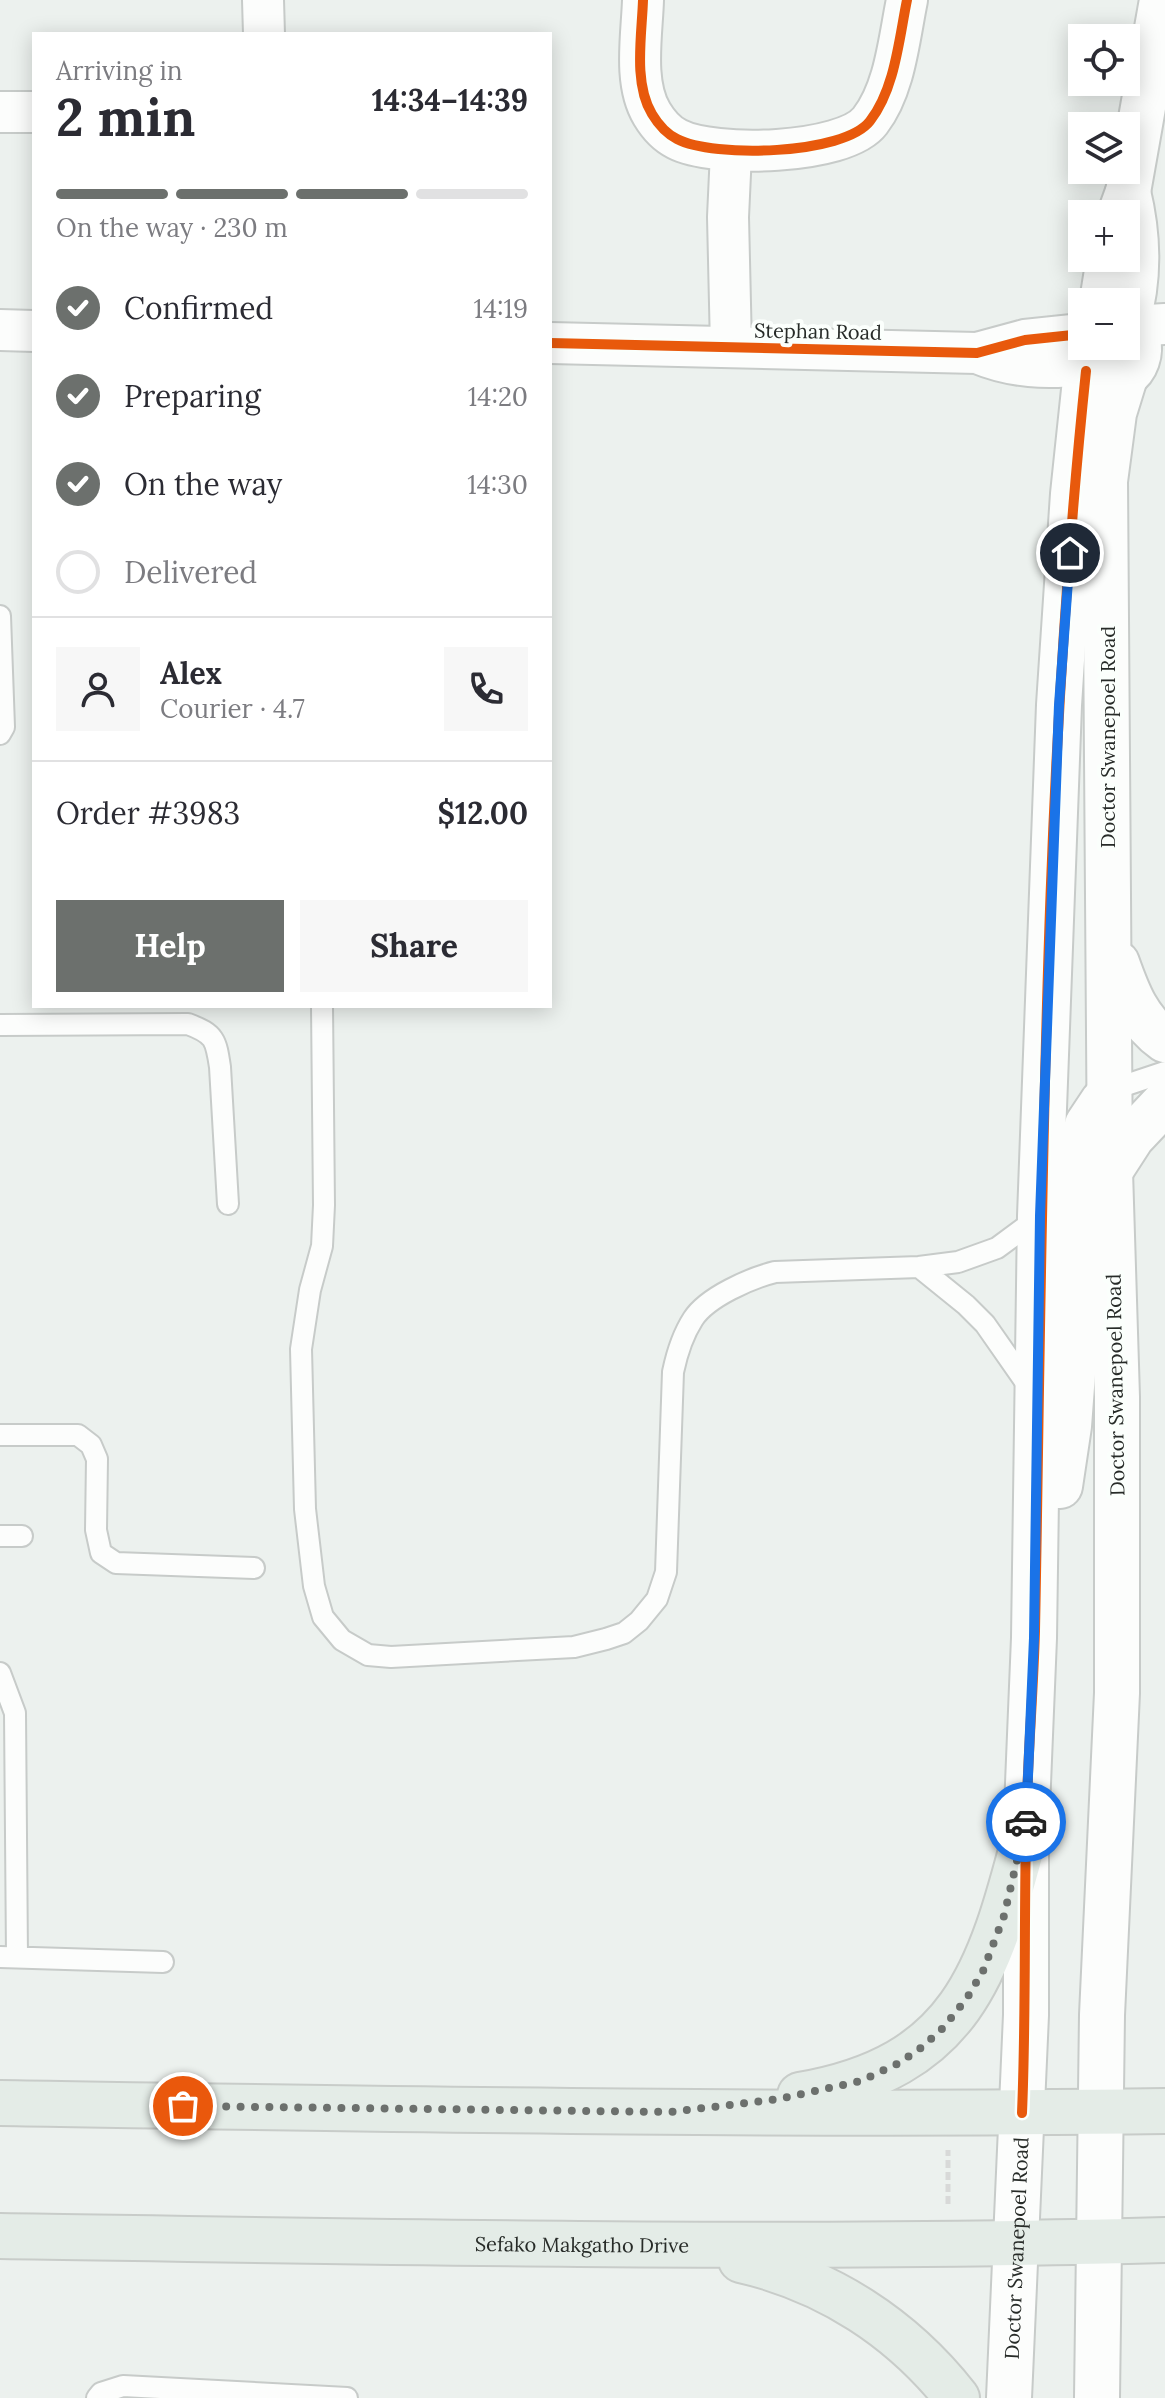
<!DOCTYPE html>
<meta charset="utf-8">
<style>
:root{--surface:#fff;--page:#f7f7f7;--text:#2b2b33;--muted:#7c7c81;--line:#e1e1e2;--accent:#6c706d}
body{margin:0;font-family:Lora,serif;background:var(--page);color:var(--text);height:100vh;display:flex;flex-direction:column;font-size:30px;white-space:nowrap}
*{box-sizing:border-box;margin:0}
p{font-size:26px;color:var(--muted)}
.icon{flex:none;width:44px;height:44px;fill:none;stroke:currentColor;stroke-width:2;stroke-linecap:round;stroke-linejoin:round}
.map{position:relative;flex:1;overflow:hidden}
.details{position:absolute;left:32px;top:32px;width:520px;height:976px;display:flex;flex-direction:column;background:var(--surface);border-radius:0px;box-shadow:0 4px 20px #0003}
.details>*{flex:none}
.tools{position:absolute;left:1068px;top:24px;display:grid;gap:16px}
.tools a{display:grid;place-items:center;width:72px;height:72px;border-radius:0px;background:var(--surface);box-shadow:0 4px 20px #0003;font-size:40px}
.pin{position:absolute;display:grid;place-items:center;width:68px;height:68px;color:#fff;margin:-34px;border:4px solid #fff;border-radius:50%;box-shadow:0 2px 8px #0007}
.courier{position:absolute;display:grid;place-items:center;width:80px;height:80px;margin:-40px;border:6px solid #1a73e8;border-radius:50%;background:#fff;color:#222;box-shadow:0 2px 10px #0007}
.head em{font-style:normal;font-weight:700}
.head div{display:flex;flex-direction:column-reverse}
.head{display:flex;align-items:center;justify-content:space-between;height:136px;padding:0 24px}
h1{font-size:52px;font-weight:700;line-height:60px}
.bar{display:grid;grid-template-columns:repeat(4,1fr);gap:12px 8px;align-content:center;height:96px;padding:0 24px}
.bar i{height:10px;border-radius:6px;background:var(--line)}
.bar .on{background:var(--accent)}
.bar p{grid-column:span 4}
.line{display:flex;align-items:center;gap:20px;padding:0 24px;border-top:2px solid var(--line)}
.line div{flex:1}
.round{display:grid;place-items:center;flex:none;width:84px;height:84px;border-radius:0px;background:var(--page)}
ol{padding:0 24px;list-style:none}
li{display:flex;align-items:center;gap:24px;height:88px}
li p{margin-inline-start:auto}
li .icon{padding:8px;border-radius:50%;background:var(--accent);color:#fff;stroke-width:4}
li:last-child{color:var(--muted)}
li i{width:44px;height:44px;border:4px solid var(--line);border-radius:50%}
.button{display:flex;gap:16px;margin-top:auto;padding:16px 24px}
.button a{flex:1;height:92px;border-radius:0px;background:var(--accent);color:#fff;font-size:32px;font-weight:700;line-height:92px;text-align:center}
.button a+a{background:var(--page);color:var(--text)}
.map>svg:first-child{display:block}
.lines{fill:none;stroke-linecap:round;stroke-linejoin:round}
.lane-casing{stroke:#c7cbc9;stroke-width:24}
.street-casing{stroke:#c7cbc9;stroke-width:44}
.secondary-casing{stroke:#c7cbc9;stroke-width:48}
.primary-casing{stroke:#c8ccc9;stroke-width:48}
.path{stroke:#d8d9d8;stroke-width:5;stroke-dasharray:8 4;stroke-linecap:butt}
.lane{stroke:#fcfdfc;stroke-width:20}
.street{stroke:#fcfdfc;stroke-width:40}
.secondary{stroke:#fcfdfc;stroke-width:44}
.primary{stroke:#e4ece7;stroke-width:44}
.cycleway-casing{stroke:#fbfffc;stroke-width:15}
.cycleway{stroke:#e8590c;stroke-width:10}
.done{stroke:#6c706d;stroke-width:8;stroke-dasharray:0 14.4}
.route{stroke:#1a73e8;stroke-width:10}
.labels{text-anchor:middle;dominant-baseline:central;stroke-width:8;stroke-linejoin:round;paint-order:stroke}
.street-label{font-size:20px;fill:#272b28;stroke:#fbfffc}
</style>
<div class="map">
<svg width="1165" height="2398" viewBox="0 0 1165 2398">
<rect width="100%" height="100%" fill="#ecf1ee"/>
<g class="lines">
<!-- lane casing -->
<g class="lane-casing">
<path id="lane" d="M0,616l4,111 -4,7
M322,1006l2,199 -2,41 -12,44 -9,59 4,160 9,77 9,31 19,23 26,15 23,2 183,-10 32,-8 18,-6 15,-12 18,-22 9,-27 7,-200c4,-19 9,-36 20,-53 14,-22 58,-41 82,-47l144,-5 39,-5 39,-14 42,-31
M0,1025l188,-1c27,10 28,16 32,43l8,137
M1111,1090l54,-18
M919,1267l47,38 19,19 46,66
M0,1435h78l13,10 6,14 -1,71 5,23 15,10 138,5
M0,1536h22
M0,1673l15,40 2,244
M0,1957l163,5
M97,2398l4,-5 22,-7 224,12"/>
</g>
<!-- street casing -->
<g class="street-casing">
<path id="street" d="M263,0l1,34
M643,0c-1,34 -10,83 9,114 6,10 15,20 25,25 36,19 167,16 193,-18 25,-32 29,-82 37,-121
M0,112h34
M731,152l-3,65 3,130
M1131,326l34,-2
M0,330l34,1
M550,343l427,10 48,-13 57,-6
M977,353c36,15 69,16 107,12"/>
</g>
<!-- secondary casing -->
<g class="secondary-casing">
<g id="secondary">
<path d="M1120,214l8,-22 34,-192"/>
<path d="M1102,302l7,-44"/>
<path d="M1127,323c13,-44 12,-86 1,-131"/>
<path d="M1082,335l-3,15 7,21c6,3 12,6 18,8 34,6 47,-38 22,-57"/>
<path d="M1117,963c11,31 21,58 48,77"/>
<path d="M1110,1171l22,-34 33,-35"/>
<path d="M1060,1486l9,-60 6,-79 4,-187 8,-35 16,-24"/>
<path id="s1" d="M1009,2398l17,-383v-183l8,-194 6,-422 19,-511 14,-211 13,-123"/>
<path d="M1097,2398l5,-383 15,-322v-296l-7,-226 -5,-690 9,-68 12,-39"/>
</g>
</g>
<!-- primary casing -->
<g class="primary-casing">
<g id="primary">
<path d="M800,2095c162,-28 189,-121 226,-263"/>
<path d="M0,2103c388,6 777,13 1165,8"/>
<path id="s2" d="M0,2236c388,6 777,14 1165,4"/>
<path d="M741,2260c87,20 161,68 216,138"/>
</g>
</g>
<!-- path -->
<path class="path" d="M948,2204v-54"/>
<!-- lane -->
<use href="#lane" class="lane"/>
<!-- street -->
<use href="#street" class="street"/>
<!-- secondary -->
<use href="#secondary" class="secondary"/>
<!-- primary -->
<use href="#primary" class="primary"/>
<!-- cycleway casing -->
<g class="cycleway-casing">
<path id="cycleway" d="M643,0c-1,34 -10,83 9,114 6,10 15,20 25,25 36,19 167,16 193,-18 25,-32 29,-82 37,-121
M550,343l427,10 48,-13 57,-6
M1022,2113c4,-94 2,-187 4,-280 1,-68 7,-135 9,-202 8,-420 7,-842 51,-1260"/>
</g>
<!-- cycleway -->
<use href="#cycleway" class="cycleway"/>
</g>
<g class="lines">
<!-- done -->
<path class="done" d="M183,2106l488,6 108,-13 82,-18 38,-18 23,-16 21,-19 24,-30 16,-27 21,-55 22,-94"/>
<!-- route -->
<path class="route" d="M1026,1822l8,-184 6,-422 19,-511 11,-152"/>
</g>
<g class="labels">
<!-- street labels -->
<g class="street-label">
<text transform="translate(818 331) rotate(1)">Stephan Road</text>
<text transform="translate(1107 737) rotate(-90)">Doctor Swanepoel Road</text>
<text transform="translate(1115 1385) rotate(-91)">Doctor Swanepoel Road</text>
<text stroke="none"><textPath href="#s2" startOffset="582">Sefako Makgatho Drive</textPath></text>
<text stroke="none"><textPath href="#s1" startOffset="150">Doctor Swanepoel Road</textPath></text>
</g>
</g>
</svg>
<div class="tools">
<a><svg class="icon" aria-label="locate" viewBox="0 0 24 24"><circle cx="12" cy="12" r="6"/><path d="M12 2v4M12 18v4M2 12h4M18 12h4"/></svg></a>
<a><svg class="icon" aria-label="layers" viewBox="0 0 24 24"><path d="M12 4l9 5-9 5-9-5zM3 14l9 5 9-5"/></svg></a>
<a>+</a>
<a>−</a>
</div>
<div class="pin" style="left:183px;top:2106px;background:#ea580c"><svg class="icon" aria-label="bag" viewBox="0 0 24 24"><path d="M5 8h14l-1 12H6zM9 8a3 3 0 0 1 6 0"/></svg></div>
<div class="pin" style="left:1070px;top:553px;background:#1f2937"><svg class="icon" aria-label="home" viewBox="0 0 24 24"><path d="M3 11l9-7 9 7M6 9v11h12V9"/></svg></div>
<div class="courier" style="left:1026px;top:1822px"><svg class="icon" aria-label="car" viewBox="0 0 24 24"><path d="M5 17H2v-5l4-1 3-4h7l3 4 3 1v5h-3M9 17h6M6 11h13"/><circle cx="7" cy="17" r="2"/><circle cx="17" cy="17" r="2"/></svg></div>
<section class="details">
<div class="head"><div><h1>2 min</h1><p>Arriving in</p></div><em>14:34–14:39</em></div>
<div class="bar"><i class="on"></i><i class="on"></i><i class="on"></i><i></i><p>On the way · 230 m</p></div>
<ol>
<li><svg class="icon" aria-label="check" viewBox="0 0 24 24"><path d="M5 12l5 5 9-10"/></svg>Confirmed<p>14:19</p></li>
<li><svg class="icon" aria-label="check" viewBox="0 0 24 24"><path d="M5 12l5 5 9-10"/></svg>Preparing<p>14:20</p></li>
<li><svg class="icon" aria-label="check" viewBox="0 0 24 24"><path d="M5 12l5 5 9-10"/></svg>On the way<p>14:30</p></li>
<li><i></i>Delivered</li>
</ol>
<div class="line" style="height:144px"><a class="round"><svg class="icon" aria-label="person" viewBox="0 0 24 24"><circle cx="12" cy="8" r="4"/><path d="M4 21q1-7 8-7t8 7"/></svg></a><div><b>Alex</b><p>Courier · 4.7</p></div><a class="round"><svg class="icon" aria-label="phone" viewBox="0 0 24 24"><path d="M5 4h4l2 5-3 2q2 4 5 5l2-3 5 2v4C11 20 4 13 5 4z"/></svg></a></div>
<div class="line" style="height:104px"><div>Order #3983</div><b>$12.00</b></div>
<div class="button"><a>Help</a><a>Share</a></div>
</section>
</div>
